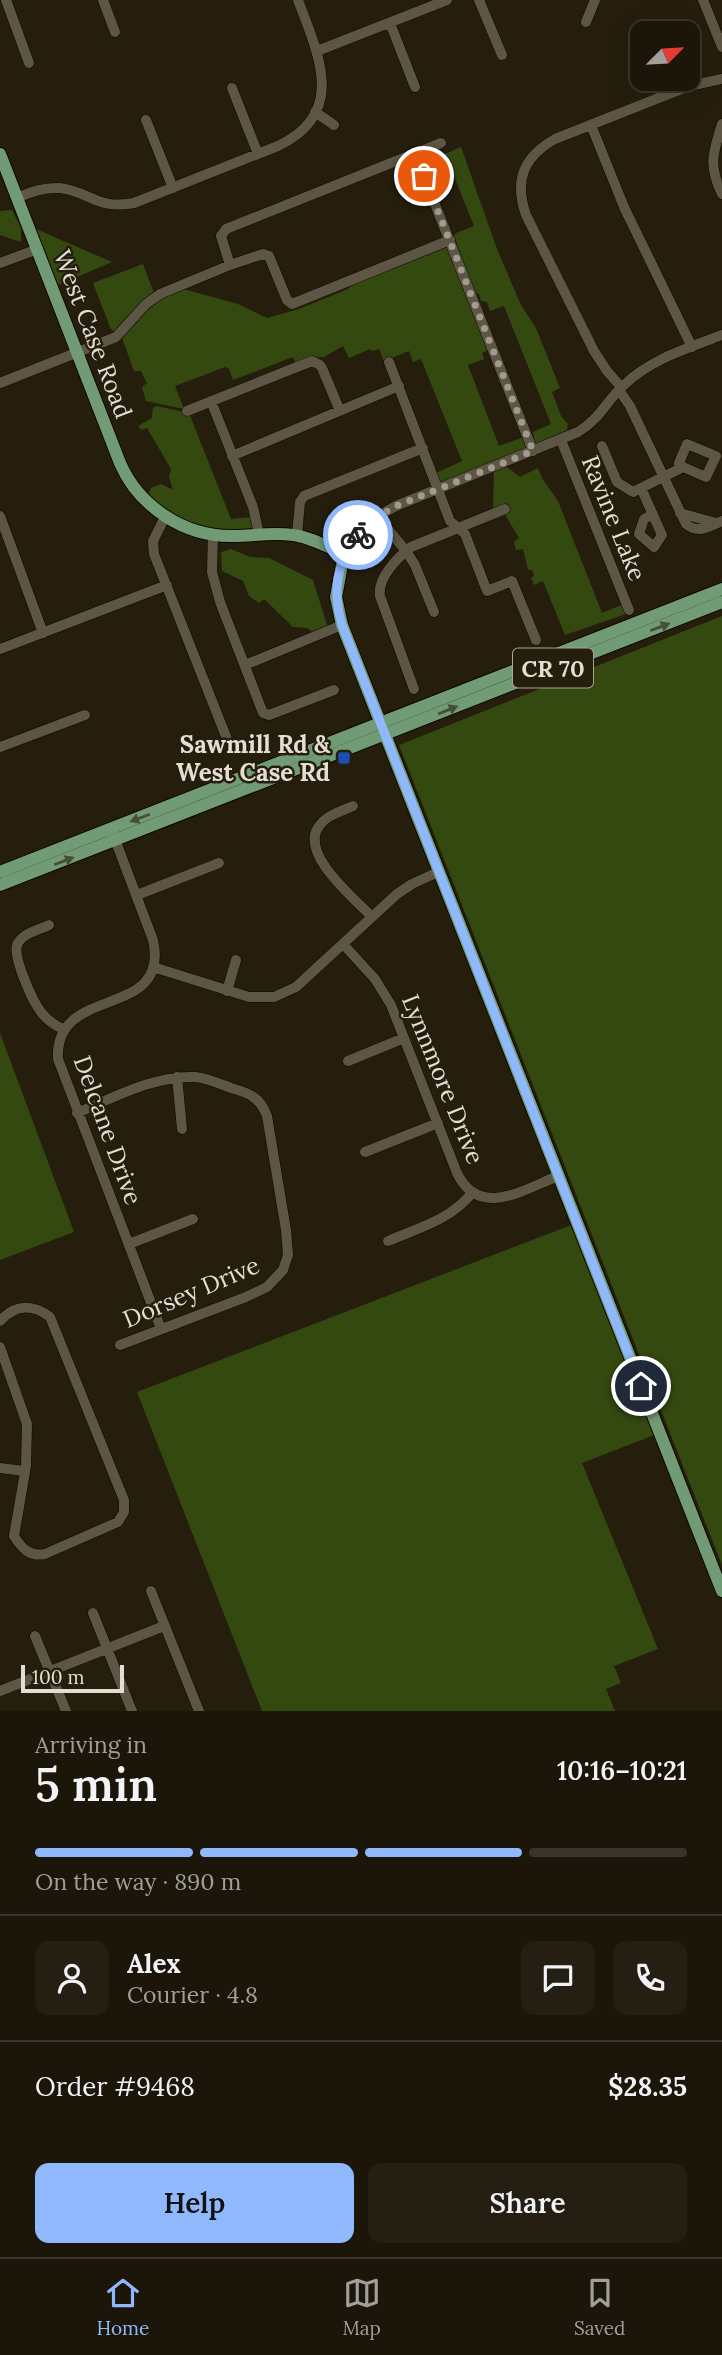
<!DOCTYPE html>
<meta charset="utf-8">
<style>
:root{--surface:#1c160a;--page:#251f13;--text:#f1f3f6;--muted:#a09f9c;--line:#3a352b;--accent:#8fb8fd}
body{margin:0;font-family:Lora,serif;background:var(--page);color:var(--text);height:100vh;display:flex;flex-direction:column;font-size:26px;white-space:nowrap}
*{box-sizing:border-box;margin:0}
p{font-size:23px;color:var(--muted)}
.icon{flex:none;width:38px;height:38px;fill:none;stroke:currentColor;stroke-width:2;stroke-linecap:round;stroke-linejoin:round}
.map{position:relative;height:1711px;overflow:hidden}
.sheet{display:flex;flex-direction:column;background:var(--surface);flex:1}
.sheet>*{flex:none}
.needle{width:46px;rotate:66deg}
.tools{position:absolute;left:630px;top:21px;display:grid;gap:14px}
.tools a{display:grid;place-items:center;width:70px;height:70px;border-radius:14px;background:var(--surface);box-shadow:0 7px 28px #0002,0 0 0 2px var(--line);font-size:35px}
.scale{position:absolute;left:21px;bottom:18px;width:103px;box-sizing:border-box;padding-left:7px;border:4px solid #e3ded4;border-top:0;font-size:19px;line-height:24px;white-space:nowrap;color:#e3ded4;-webkit-text-stroke:5px #251e0d;paint-order:stroke}
.pin{position:absolute;display:grid;place-items:center;width:60px;height:60px;color:#fff;margin:-30px;border:4px solid #fff;border-radius:50%;box-shadow:0 2px 7px #0007}
.courier{position:absolute;display:grid;place-items:center;width:70px;height:70px;margin:-35px;border:5px solid #8fb8fd;border-radius:50%;background:#fff;color:#222;box-shadow:0 2px 9px #0007}
.summary em{font-style:normal;font-weight:600}
.summary div{display:flex;flex-direction:column-reverse}
.summary{display:flex;align-items:center;justify-content:space-between;height:119px;padding:0 35px}
h1{font-size:46px;font-weight:600;line-height:52px}
.bar{display:grid;grid-template-columns:repeat(4,1fr);gap:10px 7px;align-content:center;height:84px;padding:0 35px}
.bar i{height:9px;border-radius:5px;background:var(--line)}
.bar .active{background:var(--accent)}
.bar p{grid-column:span 4}
.line{display:flex;align-items:center;gap:18px;padding:0 35px;border-top:2px solid var(--line)}
.line div{flex:1}
.round{display:grid;place-items:center;flex:none;width:74px;height:74px;border-radius:14px;background:var(--page)}
.action{display:flex;gap:14px;margin-top:auto;padding:14px 35px}
.action a{flex:1;height:80px;border-radius:14px;background:var(--accent);color:#111;font-size:28px;font-weight:600;line-height:80px;text-align:center}
.action a+a{background:var(--page);color:var(--text)}
.dock{display:flex;justify-content:space-around;align-items:center;height:98px;border-top:2px solid var(--line);background:var(--surface);font-size:19px;color:var(--muted)}
.dock a{display:grid;justify-items:center;gap:4px}
.dock .active{color:var(--accent)}
.map>svg:first-child{display:block}
.green{fill:#344910}
.lines{fill:none;stroke-linecap:round;stroke-linejoin:round}
.minor-casing{stroke:#0e0700;stroke-width:11}
.major-casing{stroke:#0e0700;stroke-width:14}
.minor{stroke:#5e5644;stroke-width:10}
.major{stroke:#719b75;stroke-width:12}
.oneway{fill:#435037}
.done{stroke:#a09b8e;stroke-width:7;stroke-dasharray:0 12.6}
.route{stroke:#8fb8fd;stroke-width:9}
.transit-dot{fill:#1a4fb4;stroke:#251e0d;stroke-width:2.5}
.labels{text-anchor:middle;dominant-baseline:central;stroke-width:5;stroke-linejoin:round;paint-order:stroke}
.shield{fill:#251e0d;stroke:#aaa498;stroke-width:2}
.shield-label{font-size:23px;font-weight:bold;fill:#e3ded4}
.street-label{font-size:24px;fill:#e3ded4;stroke:#251e0d}
.poi-label{font-size:24px;font-weight:bold;fill:#e3ded4;stroke:#251e0d;text-anchor:end}
</style>
<div class="map">
<svg width="722" height="1711" viewBox="0 0 722 1711">
<rect width="100%" height="100%" fill="#251e0d"/>
<!-- green -->
<path class="green" d="M461,147l36,102 24,56 15,23 24,60 -8,4 9,24 7,8 -1,6 -32,14 -2,-12 18,-8 -47,-118 -14,5 -3,-9 -6,-1 -2,-7 -4,-1 -21,-57 2,-3 18,-7 -29,-72z
M12,210l9,18v14l-21,-7v-24z
M36,229l76,33 -54,23z
M448,247l41,103 -7,3 2,6 -16,6 31,81 25,-9 5,12 -89,35 -4,-11 26,-12 -41,-102 -8,3 -4,-11 -25,10 -5,-12 -7,2 -2,-2 -21,9 -6,-12 -19,11 -14,1 -14,6 -3,-7 -60,23 -4,-11 -4,-2 -50,19 9,23 -38,-8 -4,-14 5,-4 -6,-12h-7l-12,-33 14,-17 24,-22 23,-10 55,15 29,14 32,-9 49,-20 6,-5z
M143,264l11,29 -38,42 -6,-8 -17,-44z
M156,406l33,7 42,106 22,-2 3,11c-40,6 -81,-3 -108,-33l3,-7 10,-4 12,6 -4,-13 2,-8 -24,-41 -6,2 -3,-4 14,-8 1,-10z
M504,465l16,12 18,-9 5,12 15,21 44,112 20,-8 4,9 -61,21 -22,-54 -9,4 -3,-7 3,-2 -2,-6h-4l-5,-21 -7,1 -2,-8 5,-4 -13,-22 -1,-9 -12,2 1,-39z
M231,549l19,8 19,1 44,22 15,48 -14,5 -7,-5 -14,-1 -29,-28 -5,4 -10,-7 -6,-15 -21,-10 -1,-19z
M722,616v949l-323,-820z
M0,1033l74,199 -74,28z
M574,1224l83,210 -75,29 76,186 -44,17 7,17 -15,6 9,22h-353l-125,-319z"/>
<g class="lines">
<!-- minor casing -->
<g class="minor-casing">
<path id="minor" d="M6,0l23,63
M103,0l12,32
M479,0l23,55
M703,0l19,47
M586,22l9,-22
M390,23l25,64
M317,51l130,-51
M232,88l26,66
M315,112l19,13
M146,120l27,68
M722,124c-9,28 -14,42 0,70
M591,125l33,82 68,140
M415,154l118,297
M17,198c14,-6 27,-11 43,-10 31,4 37,22 74,15l144,-57c70,-33 40,-92 20,-146
M0,263l38,-14
M230,265l-9,-29 5,-7 215,-86
M389,362l61,159 15,13 22,57 25,-10 24,59
M0,383l116,-46 30,-33 14,-10 70,-29 33,-11 6,2 18,44 5,4 158,-64
M621,387l-14,-16 -13,-20 -68,-136c-12,-34 -3,-58 29,-76l134,-53 33,-7
M619,390l11,16 56,118c12,10 23,3 36,-3
M211,401l42,106 6,27
M187,411l125,-50 8,4 2,3 18,43
M561,440l68,170
M687,444l29,12 -10,21 -23,-10 -4,-4z
M602,446l15,36 16,10 50,-25
M232,456l167,-70
M641,488l21,47 -8,12 -15,-13 5,-15 9,-5
M680,513l36,10
M0,516l43,117
M377,516l29,35 9,14 19,47
M165,517l-12,24 1,13 75,190
M213,535l-1,37 8,30 43,111 6,2 65,-25
M297,535l3,-33 4,-6 119,-48
M344,554c15,-21 28,-36 52,-48l182,-74c23,-14 28,-31 46,-47 27,-26 64,-37 98,-50
M0,649l167,-64
M245,665l97,-40
M414,689l-34,-93c-3,-18 18,-39 31,-49l94,-38
M0,747l85,-32
M353,806c-11,5 -26,9 -33,19 -23,27 34,73 52,92
M113,834l40,106c18,81 -99,43 -95,119l103,270
M137,895l82,-32
M49,925c-10,5 -27,8 -32,20 -4,13 16,57 24,67 6,8 13,13 22,17
M343,944l32,35 16,26 66,168c22,46 66,17 101,3
M153,967l96,30h25l22,-10 101,-93 15,-10 26,-12
M227,991l9,-31
M348,1061l56,-23
M177,1077l5,52
M77,1113c36,-15 78,-38 118,-36 12,1 25,7 36,11 18,5 29,9 36,28l19,114 2,25 -5,15 -16,17 -21,10 -126,48
M365,1152l73,-29
M388,1241c31,-13 62,-21 84,-48
M129,1244l64,-25
M0,1321c15,-17 33,-17 50,-4l74,183v12l-6,10 -73,32c-15,3 -23,-5 -31,-18l12,-70 1,-42 -27,-77
M0,1468l24,3
M151,1591l48,120
M93,1613l39,98
M35,1636l31,75
M0,1691l164,-65"/>
</g>
<!-- major casing -->
<g class="major-casing">
<path id="major" d="M0,154l120,309c19,44 65,74 113,73 20,0 39,-4 60,-1 17,2 35,12 51,19l-8,43 6,28 380,966
M0,872l722,-283
M0,885l722,-283"/>
</g>
<!-- minor -->
<use href="#minor" class="minor"/>
<!-- major -->
<use href="#major" class="major"/>
</g>
<!-- one-way arrows -->
<defs><path id="oneway-solid" d="M-6-.8H1V-3.2L6.5 0L1 3.2V.8H-6Z" transform="scale(1.75)"/></defs>
<g class="oneway">
<use href="#oneway-solid" transform="translate(660 627) rotate(-21)"/>
<use href="#oneway-solid" transform="translate(448 710) rotate(-22)"/>
<use href="#oneway-solid" transform="translate(140 818) rotate(159)"/>
<use href="#oneway-solid" transform="translate(64 861) rotate(-21)"/>
</g>
<g class="lines">
<!-- done -->
<path class="done" d="M358,535l14,-15 24,-14 137,-55 -109,-275"/>
<!-- route -->
<path class="route" d="M358,535c-22,30 -26,55 -16,90l299,761"/>
</g>
<!-- markers -->
<rect class="transit-dot" x="337" y="751" width="14" height="14" rx="3.5"/>
<g class="labels">
<!-- shield labels -->
<rect class="shield" x="513" y="648.5" width="80" height="39" rx="5"/>
<g class="shield-label">
<text x="553" y="668">CR 70</text>
</g>
<!-- street labels -->
<g class="street-label">
<text transform="translate(93 334) rotate(69)">West Case Road</text>
<text transform="translate(614 518) rotate(68)">Ravine Lake</text>
<text transform="translate(443 1079) rotate(68)">Lynnmore Drive</text>
<text transform="translate(108 1130) rotate(70)">Delcane Drive</text>
<text transform="translate(191 1292) rotate(-23)">Dorsey Drive</text>
</g>
<!-- poi labels -->
<g class="poi-label">
<text x="330" y="744">Sawmill Rd &amp;<tspan x="330" dy="28">West Case Rd</tspan></text>
</g>
</g>
</svg>
<div class="tools">
<a><svg class="needle" viewBox="-14 -14 28 28"><path d="M0-13l5 13h-10z" fill="#e53935"/><path d="M0 13l5-13h-10z" fill="#a09f9c"/></svg></a>
</div>
<div class="scale">100 m</div>
<div class="pin" style="left:424px;top:176px;background:#ea580c"><svg class="icon" aria-label="bag" viewBox="0 0 24 24"><path d="M5 8h14l-1 12H6zM9 8a3 3 0 0 1 6 0"/></svg></div>
<div class="pin" style="left:641px;top:1386px;background:#1f2937"><svg class="icon" aria-label="home" viewBox="0 0 24 24"><path d="M3 11l9-7 9 7M6 9v11h12V9"/></svg></div>
<div class="courier" style="left:358px;top:535px"><svg class="icon" aria-label="bike" viewBox="0 0 24 24"><circle cx="6" cy="16" r="4"/><circle cx="18" cy="16" r="4"/><path d="M6 16l4-8h5l3 8M10 8l3 8H6M13 5h3"/></svg></div>
</div>
<section class="sheet">
<div class="summary"><div><h1>5 min</h1><p>Arriving in</p></div><em>10:16–10:21</em></div>
<div class="bar"><i class="active"></i><i class="active"></i><i class="active"></i><i></i><p>On the way · 890 m</p></div>
<div class="line" style="height:126px"><a class="round"><svg class="icon" aria-label="person" viewBox="0 0 24 24"><circle cx="12" cy="8" r="4"/><path d="M4 21q1-7 8-7t8 7"/></svg></a><div><b>Alex</b><p>Courier · 4.8</p></div><a class="round"><svg class="icon" aria-label="chat" viewBox="0 0 24 24"><path d="M4 5h16v11H9l-5 4z"/></svg></a><a class="round"><svg class="icon" aria-label="phone" viewBox="0 0 24 24"><path d="M5 4h4l2 5-3 2q2 4 5 5l2-3 5 2v4C11 20 4 13 5 4z"/></svg></a></div>
<div class="line" style="height:91px"><div>Order #9468</div><b>$28.35</b></div>
<div class="action"><a>Help</a><a>Share</a></div>
</section>
<nav class="dock">
<a class="active"><svg class="icon" aria-label="home" viewBox="0 0 24 24"><path d="M3 11l9-7 9 7M6 9v11h12V9"/></svg>Home</a>
<a><svg class="icon" aria-label="map" viewBox="0 0 24 24"><path d="M3 6l6-2 6 2 6-2v14l-6 2-6-2-6 2zM9 4v14M15 6v14"/></svg>Map</a>
<a><svg class="icon" aria-label="saved" viewBox="0 0 24 24"><path d="M7 4h10v16l-5-4-5 4z"/></svg>Saved</a>
</nav>
